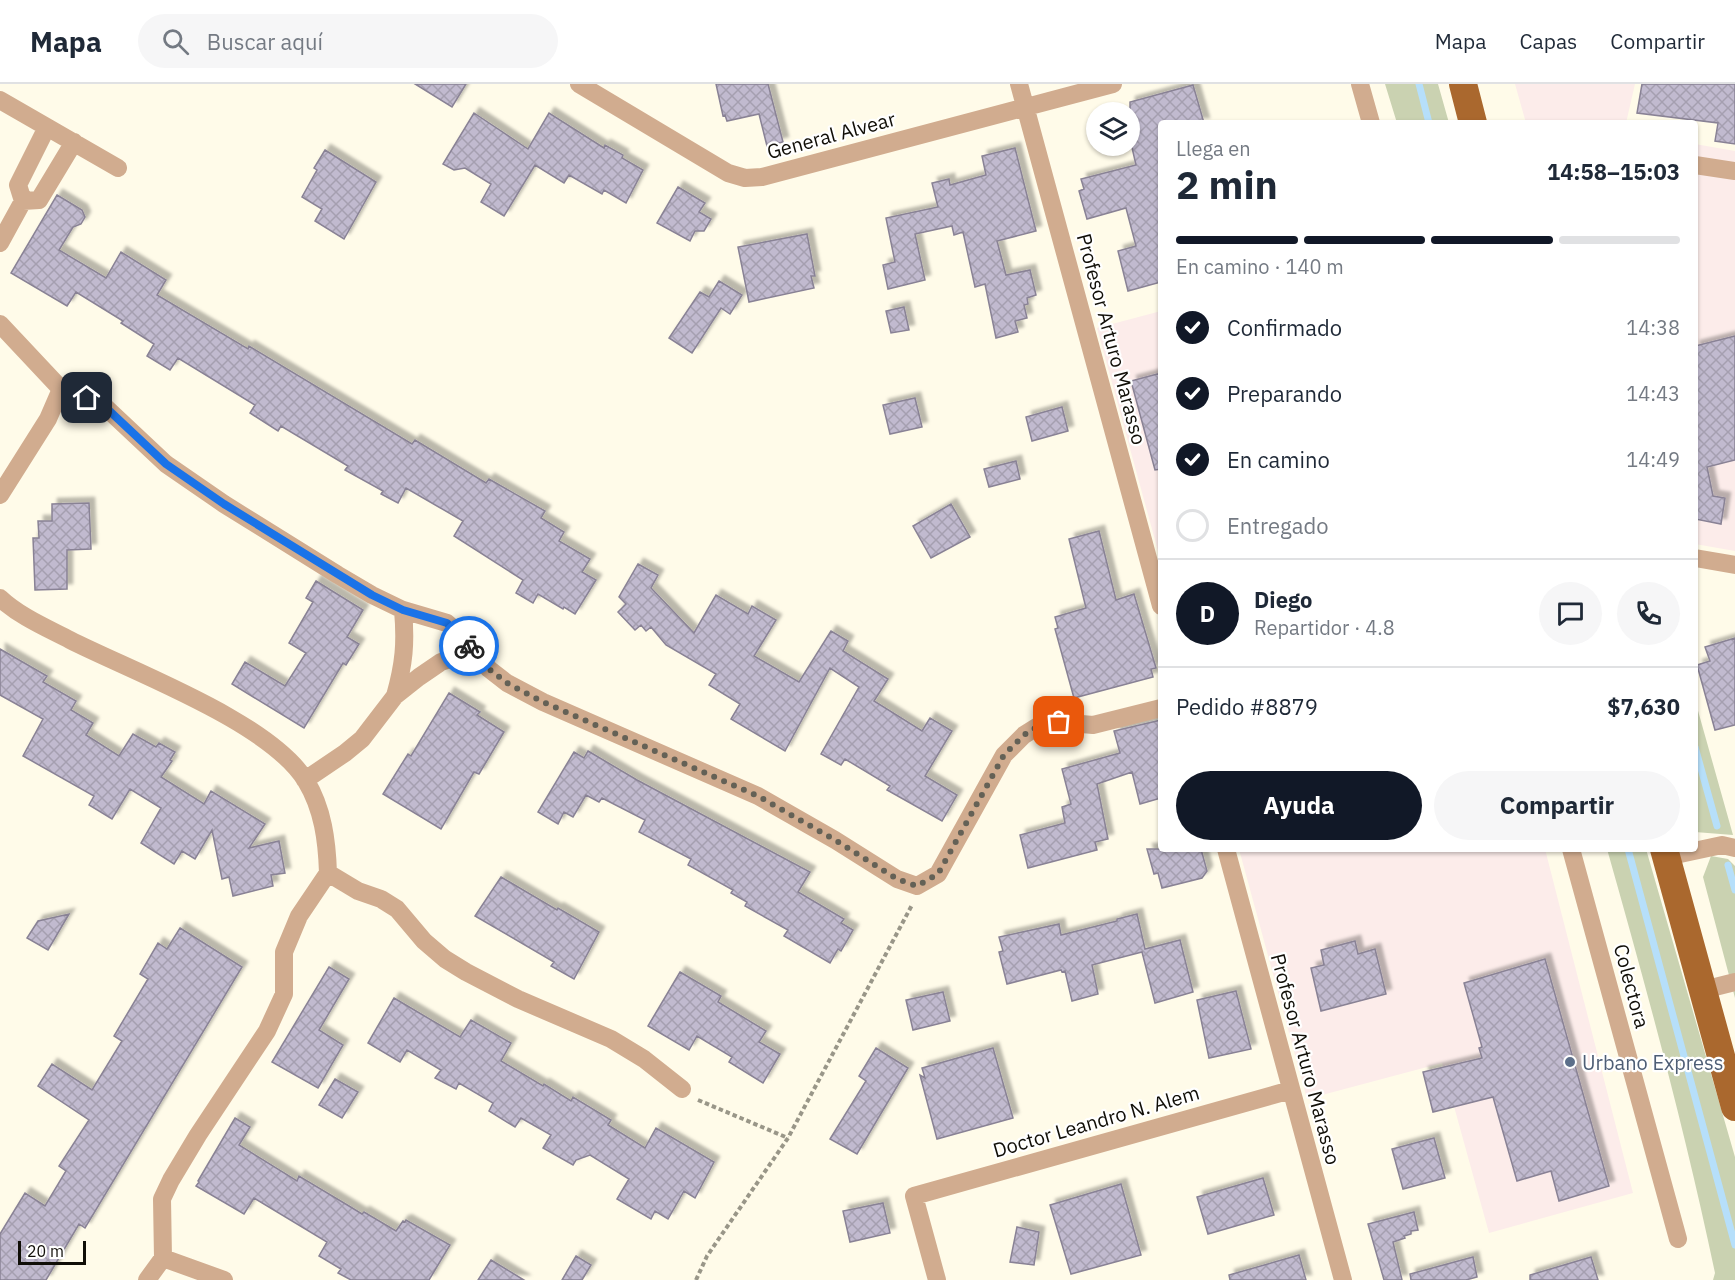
<!DOCTYPE html>
<html lang="es">
<meta charset="utf-8">
<style>
:root{--surface:#fff;--page:#f6f6f7;--text:#1f2937;--muted:#747a83;--line:#e0e1e3;--accent:#111827}
body{margin:0;font-family:"IBM Plex Sans",sans-serif;background:var(--page);color:var(--text);height:100vh;display:flex;flex-direction:column;font-size:22px;white-space:nowrap}
*{box-sizing:border-box;margin:0}
p{font-size:20px;color:var(--muted)}
.icon{flex:none;width:33px;height:33px;fill:none;stroke:currentColor;stroke-width:2;stroke-linecap:round;stroke-linejoin:round}
.map{position:relative;flex:1;overflow:hidden}
.panel{position:absolute;left:1158px;top:36px;width:540px;height:732px;display:flex;flex-direction:column;background:var(--surface);border-radius:6px;box-shadow:0 2px 4px #0004}
.panel>*{flex:none}
.controls{position:absolute;left:1086px;top:18px;display:grid;gap:12px}
.controls a{display:grid;place-items:center;width:54px;height:54px;border-radius:50%;background:var(--surface);box-shadow:0 2px 4px #0004;font-size:30px}
.scale{position:absolute;left:18px;bottom:15px;width:68px;box-sizing:border-box;padding-left:6px;border:3px solid #100e07;border-top:0;font-size:16px;line-height:21px;white-space:nowrap;color:#100e07;-webkit-text-stroke:4px #fff;paint-order:stroke}
.pin{position:absolute;display:grid;place-items:center;width:51px;height:51px;color:#fff;margin:-26px;border-radius:12px;box-shadow:0 3px 9px #0006}
.courier{position:absolute;display:grid;place-items:center;width:60px;height:60px;margin:-30px;border:4px solid #1a73e8;border-radius:50%;background:#fff;color:#222;box-shadow:0 2px 8px #0007}
.summary em{font-style:normal;font-weight:700}
.summary div{display:flex;flex-direction:column-reverse}
.summary{display:flex;align-items:center;justify-content:space-between;height:102px;padding:0 18px}
h1{font-size:39px;font-weight:700;line-height:45px}
.bar{display:grid;grid-template-columns:repeat(4,1fr);gap:9px 6px;align-content:center;height:72px;padding:0 18px}
.bar i{height:8px;border-radius:4px;background:var(--line)}
.bar .current{background:var(--accent)}
.bar p{grid-column:span 4}
.line{display:flex;align-items:center;gap:15px;padding:0 18px;border-top:2px solid var(--line)}
.line div{flex:1}
.round{display:grid;place-items:center;flex:none;width:63px;height:63px;border-radius:32px;background:var(--page)}
ol{padding:0 18px;list-style:none}
li{display:flex;align-items:center;gap:18px;height:66px}
li p{margin-inline-start:auto}
li .icon{padding:6px;border-radius:50%;background:var(--accent);color:#fff;stroke-width:4}
li:last-child{color:var(--muted)}
li i{width:33px;height:33px;border:3px solid var(--line);border-radius:50%}
.cta{display:flex;gap:12px;margin-top:auto;padding:12px 18px}
.cta a{flex:1;height:69px;border-radius:36px;background:var(--accent);color:#fff;font-size:24px;font-weight:700;line-height:69px;text-align:center}
.cta a+a{background:var(--page);color:var(--text)}
header{display:flex;align-items:center;gap:36px;box-sizing:border-box;height:84px;padding:0 30px;background:var(--surface);border-bottom:2px solid var(--line)}
header strong{font-size:28px}
nav{display:flex;gap:33px;margin-inline-start:auto;font-size:21px}
.search{width:420px;height:54px;background:var(--page);display:flex;align-items:center;gap:15px;box-sizing:border-box;padding:0 21px;border-radius:33px;color:var(--muted);font-size:22px}
.map>svg:first-child{display:block}
.commercial{fill:#fcecea}
.grass{fill:#cad2b1}
.lines{fill:none;stroke-linecap:round;stroke-linejoin:round}
.stream{stroke:#b6dffa;stroke-width:7}
.building{fill:url(#building-cross-hatch);stroke:#898295;stroke-width:1.5;filter:url(#shadow)}
.path{stroke:#999688;stroke-width:4;stroke-dasharray:4.5 3;stroke-linecap:butt}
.minor{stroke:#d1ac8f;stroke-width:18}
.primary{stroke:#aa682e;stroke-width:28}
.done{stroke:#646156;stroke-width:6;stroke-dasharray:0 10.8}
.route{stroke:#1a73e8;stroke-width:8}
.service-dot{fill:#5c6f8a;stroke:#fff;stroke-width:2}
.labels{text-anchor:middle;dominant-baseline:central;stroke-width:4.5;stroke-linejoin:round;paint-order:stroke}
.street-label{font-size:20px;fill:#100e07;stroke:#fff}
.service-label{font-size:20px;fill:#4e5e75;stroke:#fff;text-anchor:start}
</style>
<header>
<strong>Mapa</strong>
<div class="search"><svg class="icon" aria-label="search" viewBox="0 0 24 24"><circle cx="10" cy="10" r="6"/><path d="M15 15l6 6"/></svg>Buscar aquí</div>
<nav><a>Mapa</a><a>Capas</a><a>Compartir</a></nav>
</header>
<div class="map">
<svg width="1735" height="1196" viewBox="0 0 1735 1196">
<defs>
<pattern id="building-cross-hatch" width="8" height="8" patternUnits="userSpaceOnUse" patternTransform="scale(1.5)"><rect width="8" height="8" fill="#c1bacf"/><path d="M0 0l8 8M0 8l8-8" fill="none" stroke="#a59fb0"/></pattern>
<filter id="shadow"><feDropShadow dx="5.5" dy="-5.5" stdDeviation="1.5" flood-color="#0004"/></filter>
</defs>
<rect width="100%" height="100%" fill="#fffbe9"/>
<!-- commercial -->
<path class="commercial" d="M1515,0h120l-9,39h-100z
M1695,60l40,7v400l-40,-7z
M1161,227v251l-64,-234z
M1239,765h306l88,344 -144,40 -47,-170 -135,36z"/>
<!-- grass -->
<path class="grass" d="M1385,0h53l11,39h-52z
M1695,616l38,135 -38,-3z
M1607,765h39l89,308v123h-22l2,-7c-30,-143 -68,-283 -108,-424z
M1711,772l17,3 7,7v132l-32,-121z"/>
<g class="lines">
<!-- stream -->
<path class="stream" d="M1419,0l10,39
M1695,663l22,79
M1628,765l107,396
M1728,781l7,25"/>
</g>
<!-- building -->
<path class="building" d="M415,0h51l-14,23z
M716,0h52l15,58 -16,4 -8,-32 -32,7 -2,-6 -2,1z
M1642,0h93v60l-20,-3 3,-18 -81,-10z
M1193,1l11,38h-43v159l-33,9 -10,-40 18,-5 -10,-38 -39,11 -8,-28 5,-2 -3,-10 55,-14 -6,-26v-37z
M474,29l54,36 21,-36 55,35 1,-3 18,10 -1,3 21,12 -17,33 -22,-13 -2,4 -33,-19 -5,8 -29,-18 -31,51 -23,-14 10,-18 -26,-16 -11,2 -11,-6z
M1015,64l21,83 -39,10 9,34 24,-5 6,25 -9,3 1,6 -4,1 3,13 -12,3 3,11 -22,6 -11,-54 -10,3 -12,-55 -9,3 -2,-9 -37,8 10,46 -37,9 -5,-24 12,-3 -9,-44 52,-11 -6,-24 17,-4 1,6 36,-10 -4,-19z
M325,66l51,32 -32,57 -29,-18 7,-12 -20,-12 15,-27 -3,-2z
M678,103l27,16 -6,9 12,7 -7,12h-9l-5,10 -33,-18z
M57,111l25,15 3,7 -4,7 -8,3 -14,23 47,28 15,-26 45,28 -9,15 91,54 1,-3 163,98 3,-4 71,43 3,-4 56,32 -4,7 23,14 -5,9 31,18 -8,13 14,8 -21,34 -11,-7 -1,2 -25,-15 -5,9 -17,-10 7,-13 -69,-44 9,-15 -57,-33 -8,15 -17,-9 2,-3 -38,-21 3,-4 -67,-40 -3,5 -28,-18 5,-8 -77,-47 -8,12 -23,-14 7,-12 -33,-21 2,-2 -47,-29 -9,14 -56,-33z
M807,150l8,42h-4l3,12 -65,14 -11,-55z
M719,197l23,14 -12,19 -9,-6 -29,45 -23,-15 31,-46 9,5z
M904,223l5,23 -18,3 -5,-22z
M1735,252v124l-28,7 6,29 12,2 -4,26 -26,-5v-173z
M1161,289v96l-6,1 -24,-89z
M915,314l7,29 -32,7 -7,-29z
M1062,323l6,24 -36,10 -6,-24z
M1016,377l4,18 -31,8 -5,-18z
M89,419l2,46 -24,1v39l-32,1 -2,-52h6l-1,-17h14v-17z
M951,420l19,33 -39,21 -18,-32z
M1099,447l17,69 18,-6 22,74 -5,1 2,8 -79,21 -19,-69 3,-1 -3,-11 31,-9 -17,-69z
M638,480l20,11 -7,13 43,45 22,-38 32,19 4,-8 24,14 -22,36 45,26 32,-51 17,10 -5,10 45,28 -14,22 48,30 8,-13 22,13 -27,45 32,19 -15,26 -55,-31 3,-4 -45,-27 -4,6 -20,-11 38,-67 -29,-19 -45,83 -54,-32 9,-15 -31,-19 7,-11 -50,-29 -15,-18 -5,4 -5,-6 -6,5 -17,-18 8,-8 -7,-7z
M316,497l47,29 -16,27 12,7 -13,21 -3,-2 -39,65 -72,-44 13,-22 40,24 21,-33 -17,-10 24,-41 -7,-4z
M1735,554v87l-20,5 -18,-65 13,-4 -5,-14z
M0,565l47,27 -4,6 33,19 -5,9 22,13 -7,12 33,21 14,-22 23,13 3,-4 16,9 -5,8 2,1 -11,16 43,27 7,-13 54,33 -16,24 30,-7 6,32 -14,2 2,11 -40,10 -4,-19 -7,2 -10,-49 -17,29 -13,-8 -8,13 -33,-21 20,-35 -31,-19 -18,30 -23,-14 5,-9 -71,-40 20,-37 -43,-24z
M449,609l31,19 -3,3 27,17 -25,42 -5,-2 -33,57 -58,-35 25,-40 3,2z
M1161,636v78l-21,6 -8,-32 -35,12 11,55 -13,3 2,8 -69,18 -8,-33 45,-12 -3,-16 9,-3 -9,-35 58,-16 -6,-22z
M588,667l49,29 173,92 -12,20 46,27 -3,4 12,7 -12,21 -3,-2 -8,14 -46,-27 4,-6 -43,-24 2,-4 -16,-9 2,-3 -45,-25 3,-6 -52,-27 6,-12 -43,-22 -3,4 -13,-7 -13,22 -9,-5 -6,12 -20,-12 36,-60 10,6z
M1147,765h54l6,22 -5,7 -40,10 -4,-15 -4,1z
M501,793l56,33 1,-2 41,24 -25,47 -23,-13 3,-4 -79,-46z
M69,830l-21,36 -21,-12 11,-17z
M1137,830l8,35 35,-9 13,52 -38,11 -13,-51 -50,13 6,29 -26,7 -7,-30 -3,1 -1,-2 -54,14 -8,-32 4,-1 -4,-14 60,-13 2,11 56,-14v-2z
M180,844l62,39 -157,261 -6,-4 -33,56h-46v-46l25,-41 20,13 21,-35 -7,-5 30,-46 -51,-34 14,-22 40,26 30,-49 -8,-5 34,-57 -8,-5 18,-31 9,6z
M1355,857l3,13 17,-5 11,45 -65,17 -10,-43 13,-3 -3,-15z
M1545,875l64,227 -50,15 -8,-30 -34,10 -24,-84 -60,15 -10,-40 59,-14 -3,-10 3,-1 -18,-64z
M329,883l20,12 -30,51 24,15 -25,43 -46,-26z
M680,888l41,24 -3,6 48,29 -7,11 21,12 -17,29 -34,-21 3,-5 -35,-21 -8,14 -41,-24z
M1236,907l15,58 -42,9 -12,-58z
M943,908l7,29 -37,9 -7,-30z
M394,914l66,39 11,-17 40,23 -10,18 42,25 1,-2 27,17 2,-4 38,23 -3,5 37,23 11,-20 58,34 -19,36 -11,-7 -16,28 -13,-8 -4,8 -34,-20 12,-20 -39,-24 -14,5 -3,5 -30,-17 8,-13 -30,-17 -6,9 -26,-16 4,-8 -34,-20 -3,6 -21,-11 6,-8 -34,-20 -7,12 -32,-19z
M876,964l32,20 -51,86 -27,-15 36,-58 -7,-5z
M993,964l20,70 -76,21 -17,-64 5,3 -3,-10z
M335,995l23,13 -16,26 -23,-13z
M235,1034l15,9 -11,18 58,36 2,-5 50,30 13,8 2,-2 32,19 7,-10 2,1 1,-2 44,25 -21,35h-78l-13,-7 3,-4 -22,-13 8,-14 -73,-44 -10,16 -48,-28 3,-4 -1,-1z
M1434,1054l11,40 -42,11 -11,-40z
M1263,1094l11,37 -66,19 -11,-37z
M1121,1100l20,71 -70,19 -21,-69z
M883,1119l7,30 -40,9 -7,-31z
M1414,1128l4,18 -7,1v3l-7,2 1,2 -12,4 9,38h-18l-16,-56z
M1017,1143l22,5 -5,33 -24,-3z
M1299,1171l7,25h-76l-1,-5z
M576,1172l15,9 -9,15h-20z
M1473,1173l4,20 -11,3h-55l-1,-6z
M1591,1173l7,23h-68v-5z
M491,1176l33,20h-46z"/>
<g class="lines">
<!-- path -->
<path class="path" d="M698,1016l90,38
M696,1196l11,-24 81,-118 124,-233"/>
<!-- minor -->
<path class="minor" d="M579,0l149,89 17,5 17,-1 351,-93
M1019,0l142,522
M1360,0l11,39
M0,16l118,68
M1695,81l40,6
M23,117l16,-1 35,-58
M0,159l23,-42 -5,-16 29,-58
M0,240l61,65 13,9h13l14,5 65,61 58,40 114,71 34,20 31,15 44,13 15,13 27,33 18,14 36,19 215,94 77,44 62,39 20,7 21,-12 66,-119 20,-20 16,-10 19,-3 34,3 68,-17
M0,411l48,-76 13,-30
M1695,474l40,7
M0,514c19,18 47,30 70,42 63,32 200,82 236,141 17,28 21,60 22,92l30,18 23,8 16,10 27,32 21,18 21,13 52,27 93,40 33,20 38,30
M395,612c9,-32 11,-53 8,-86
M305,696l40,-27 17,-14 33,-43 24,-19 22,-15 33,-11
M1226,765l117,431
M1571,765l107,390
M1666,773l56,-12 13,3
M1703,906l32,-8
M163,1174l61,22
M147,1196l16,-22 -1,-59 9,-19 27,-45 69,-104 17,-37v-42l15,-36 29,-43
M937,1196l-23,-84 377,-106"/>
<!-- primary -->
<path class="primary" d="M1463,0l10,39
M1664,765l71,258"/>
</g>
<g class="lines">
<!-- done -->
<path class="done" d="M469,562l20,23 18,14 36,19 215,94 77,44 62,39 20,7 21,-12 66,-119 20,-20 16,-10 19,-3"/>
<!-- route -->
<path class="route" d="M87,314l14,5 65,61 58,40 148,91 31,15 44,13 22,23"/>
</g>
<!-- markers -->
<circle class="service-dot" cx="1570" cy="978" r="6"/>
<g class="labels">
<!-- street labels -->
<g class="street-label">
<text transform="translate(831 51) rotate(-15)">General Alvear</text>
<text transform="translate(1112 255) rotate(75)">Profesor Arturo Marasso</text>
<text transform="translate(1632 902) rotate(75)">Colectora</text>
<text transform="translate(1306 975) rotate(75)">Profesor Arturo Marasso</text>
<text transform="translate(1096 1037) rotate(-16)">Doctor Leandro N. Alem</text>
</g>
<!-- service labels -->
<g class="service-label">
<text x="1582" y="978">Urbano Express</text>
</g>
</g>
</svg>
<div class="controls">
<a><svg class="icon" aria-label="layers" viewBox="0 0 24 24"><path d="M12 4l9 5-9 5-9-5zM3 14l9 5 9-5"/></svg></a>
</div>
<div class="scale">20 m</div>
<div class="pin" style="left:1059px;top:638px;background:#ea580c"><svg class="icon" aria-label="bag" viewBox="0 0 24 24"><path d="M5 8h14l-1 12H6zM9 8a3 3 0 0 1 6 0"/></svg></div>
<div class="pin" style="left:87px;top:314px;background:#1f2937"><svg class="icon" aria-label="home" viewBox="0 0 24 24"><path d="M3 11l9-7 9 7M6 9v11h12V9"/></svg></div>
<div class="courier" style="left:469px;top:562px"><svg class="icon" aria-label="bike" viewBox="0 0 24 24"><circle cx="6" cy="16" r="4"/><circle cx="18" cy="16" r="4"/><path d="M6 16l4-8h5l3 8M10 8l3 8H6M13 5h3"/></svg></div>
<section class="panel">
<div class="summary"><div><h1>2 min</h1><p>Llega en</p></div><em>14:58–15:03</em></div>
<div class="bar"><i class="current"></i><i class="current"></i><i class="current"></i><i></i><p>En camino · 140 m</p></div>
<ol>
<li><svg class="icon" aria-label="check" viewBox="0 0 24 24"><path d="M5 12l5 5 9-10"/></svg>Confirmado<p>14:38</p></li>
<li><svg class="icon" aria-label="check" viewBox="0 0 24 24"><path d="M5 12l5 5 9-10"/></svg>Preparando<p>14:43</p></li>
<li><svg class="icon" aria-label="check" viewBox="0 0 24 24"><path d="M5 12l5 5 9-10"/></svg>En camino<p>14:49</p></li>
<li><i></i>Entregado</li>
</ol>
<div class="line" style="height:108px"><b class="round" style="background:var(--accent);color:#fff">D</b><div><b>Diego</b><p>Repartidor · 4.8</p></div><a class="round"><svg class="icon" aria-label="chat" viewBox="0 0 24 24"><path d="M4 5h16v11H9l-5 4z"/></svg></a><a class="round"><svg class="icon" aria-label="phone" viewBox="0 0 24 24"><path d="M5 4h4l2 5-3 2q2 4 5 5l2-3 5 2v4C11 20 4 13 5 4z"/></svg></a></div>
<div class="line" style="height:78px"><div>Pedido #8879</div><b>$7,630</b></div>
<div class="cta"><a>Ayuda</a><a>Compartir</a></div>
</section>
</div>
